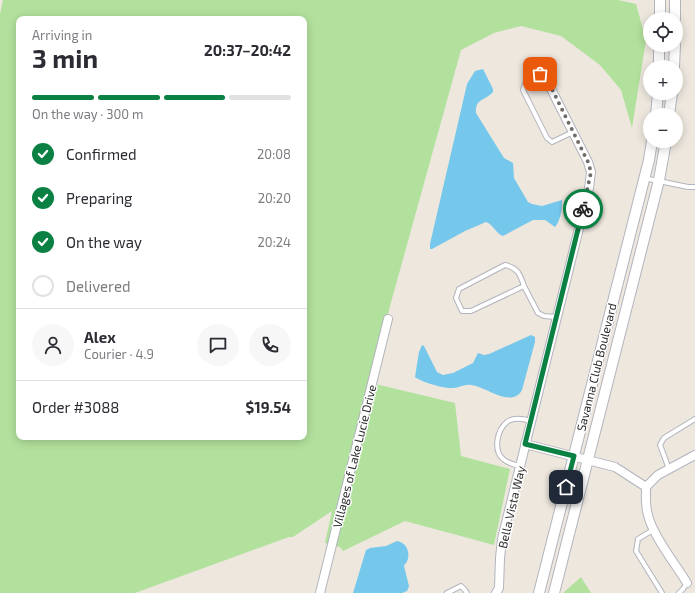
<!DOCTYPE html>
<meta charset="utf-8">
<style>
:root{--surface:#fff;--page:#f7f7f7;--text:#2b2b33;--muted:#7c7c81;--line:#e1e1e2;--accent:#0b8043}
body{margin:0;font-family:"Exo 2",sans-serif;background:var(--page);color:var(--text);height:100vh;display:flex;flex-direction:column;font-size:15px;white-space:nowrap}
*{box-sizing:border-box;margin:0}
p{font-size:13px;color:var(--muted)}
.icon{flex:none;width:22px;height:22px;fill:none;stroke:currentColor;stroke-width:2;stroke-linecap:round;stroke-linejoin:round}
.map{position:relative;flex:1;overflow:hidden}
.sheet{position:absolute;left:16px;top:16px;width:291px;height:424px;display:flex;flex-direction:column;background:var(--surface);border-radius:8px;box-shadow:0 2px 10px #0003}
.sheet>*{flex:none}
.fabs{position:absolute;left:643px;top:12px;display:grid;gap:8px}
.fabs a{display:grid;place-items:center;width:40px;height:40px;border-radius:50%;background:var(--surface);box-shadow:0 2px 10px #0003;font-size:20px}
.pin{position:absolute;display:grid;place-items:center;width:34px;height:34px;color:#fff;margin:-17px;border-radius:8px;box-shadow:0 2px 6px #0006}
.courier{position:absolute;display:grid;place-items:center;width:40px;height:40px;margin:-20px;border:3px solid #0b8043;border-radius:50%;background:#fff;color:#222;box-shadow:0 1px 5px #0007}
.summary em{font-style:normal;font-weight:700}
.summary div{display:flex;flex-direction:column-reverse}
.summary{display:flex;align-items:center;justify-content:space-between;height:68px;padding:0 16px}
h1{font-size:26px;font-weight:700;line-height:30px}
.bar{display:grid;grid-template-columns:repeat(4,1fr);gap:6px 4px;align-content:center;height:48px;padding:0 16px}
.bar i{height:5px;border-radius:3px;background:var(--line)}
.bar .current{background:var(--accent)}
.bar p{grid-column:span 4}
.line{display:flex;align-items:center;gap:10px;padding:0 16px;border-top:1px solid var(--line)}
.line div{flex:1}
.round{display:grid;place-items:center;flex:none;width:42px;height:42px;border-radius:21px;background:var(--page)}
ol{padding:0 16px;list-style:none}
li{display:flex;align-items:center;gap:12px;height:44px}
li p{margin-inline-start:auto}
li .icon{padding:4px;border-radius:50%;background:var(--accent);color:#fff;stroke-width:4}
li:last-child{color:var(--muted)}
li i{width:22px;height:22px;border:2px solid var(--line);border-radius:50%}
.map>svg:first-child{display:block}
.green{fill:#b2e19d;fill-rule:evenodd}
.water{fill:#75c7eb}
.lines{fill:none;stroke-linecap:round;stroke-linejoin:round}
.service-casing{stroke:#b2b4be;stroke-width:6}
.minor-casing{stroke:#b2b4be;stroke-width:10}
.tertiary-casing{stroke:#b2b4be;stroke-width:12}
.service{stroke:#fff;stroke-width:4}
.minor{stroke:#fff;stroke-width:8}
.tertiary{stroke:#fff;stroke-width:10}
.done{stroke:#6f6d6a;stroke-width:4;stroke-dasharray:0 7.2}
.route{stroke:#0b8043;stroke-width:5}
.labels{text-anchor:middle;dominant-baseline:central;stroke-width:3;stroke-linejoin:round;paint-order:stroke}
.street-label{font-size:12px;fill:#2b2b2b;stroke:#fff}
</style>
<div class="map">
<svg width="695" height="593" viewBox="0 0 695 593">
<rect width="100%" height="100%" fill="#ede7de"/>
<!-- green -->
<path class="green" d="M3,0h615l18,4 10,36 -14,88 -11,-38 -21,-25 -39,-29 -40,-10 -27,7 -33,17 -71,256 -19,77 84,20 6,53 49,13 -16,76 -89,-24 -62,30 -3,-4 -15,-4 7,-32 -39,26h-4l-154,56h-135v-579zM19,19h285v418h-285z
M581,577l10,16h-28z"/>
<!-- water -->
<path class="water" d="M483,69l10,20v3c-8,9 -18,6 -17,21l28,45 9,5 1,15 14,24 4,2 10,2 20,-6c0,9 -1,20 -7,27l-10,-7h-12l-30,16c-8,-3 -9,-11 -17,-14l-21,9 -33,18h-2v-5l37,-160 8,-13z
M531,335l4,2v5l-13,48c-10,19 -37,-4 -51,-5 -6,-1 -12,3 -18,3 -8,1 -32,-6 -38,-11l4,-25 3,-7 2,1 13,26 6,3 10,-2 20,-10 5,-10 6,2 5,-1z
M397,541c7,1 13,8 11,17 0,3 -3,6 -4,8l5,20 -2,5 -5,2h-49l13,-43 4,-2 16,-2z"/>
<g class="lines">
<!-- service casing -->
<g class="service-casing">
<path id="service" d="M545,77l-5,-3 -15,10 -2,6 24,48 5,4 21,-10
M644,178l44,9h7
M505,265c13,3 15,9 19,21l-53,25h-9l-6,-13 3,-9z
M524,286l14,27 6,3 12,1
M520,466c-6,-1 -12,-3 -17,-7 -10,-9 -6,-29 4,-37 6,-5 17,-3 24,-1
M669,469l-9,-24 4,-7 31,-19
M653,530l-15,9 -2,12 26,42
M447,593l14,-7 4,4 2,3
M679,593l4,-4 4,-6"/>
</g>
<!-- minor casing -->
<g class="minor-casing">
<path id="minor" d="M525,444l90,23 31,20
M687,583c-11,-18 -35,-49 -39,-68 -3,-9 -2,-19 -2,-28l12,-12 37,-20
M320,593l68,-274
M496,593l3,-5 1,-30 2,-19 87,-351 2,-16 -3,-10 -43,-85"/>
</g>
<!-- tertiary casing -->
<g class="tertiary-casing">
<path id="tertiary" d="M660,19v-19
M675,19v-19
M659,67v-22
M674,67l1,-22
M656,115l2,-22
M669,115l3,-22
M539,593l110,-433 3,-19
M554,593l105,-413 7,-39"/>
</g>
<!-- service -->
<use href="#service" class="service"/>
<!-- minor -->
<use href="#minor" class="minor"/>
<!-- tertiary -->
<use href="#tertiary" class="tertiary"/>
</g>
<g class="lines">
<!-- done -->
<path class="done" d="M540,74l6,3 42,85 3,10 -8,37"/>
<!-- route -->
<path class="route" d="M566,487l8,-31 -49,-12 58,-235"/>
</g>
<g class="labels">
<!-- street labels -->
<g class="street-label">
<text transform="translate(596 367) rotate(-76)">Savanna Club Boulevard</text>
<text transform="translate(354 456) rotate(-76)">Villages of Lake Lucie Drive</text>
<text transform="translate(511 507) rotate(-77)">Bella Vista Way</text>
</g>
</g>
</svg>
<div class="fabs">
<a><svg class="icon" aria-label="locate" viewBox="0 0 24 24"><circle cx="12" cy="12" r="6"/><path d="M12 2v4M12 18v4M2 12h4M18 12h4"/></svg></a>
<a>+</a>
<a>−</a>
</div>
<div class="pin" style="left:540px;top:74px;background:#ea580c"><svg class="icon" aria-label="bag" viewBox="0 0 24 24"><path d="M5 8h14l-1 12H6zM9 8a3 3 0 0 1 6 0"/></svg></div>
<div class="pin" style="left:566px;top:487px;background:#1f2937"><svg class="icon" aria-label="home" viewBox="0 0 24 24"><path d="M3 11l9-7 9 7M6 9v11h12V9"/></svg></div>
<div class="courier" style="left:583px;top:209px"><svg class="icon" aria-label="bike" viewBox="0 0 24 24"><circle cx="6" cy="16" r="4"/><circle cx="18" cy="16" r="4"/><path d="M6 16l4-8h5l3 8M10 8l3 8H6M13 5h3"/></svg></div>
<section class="sheet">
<div class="summary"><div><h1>3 min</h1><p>Arriving in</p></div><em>20:37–20:42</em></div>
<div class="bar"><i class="current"></i><i class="current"></i><i class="current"></i><i></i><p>On the way · 300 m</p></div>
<ol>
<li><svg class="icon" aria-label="check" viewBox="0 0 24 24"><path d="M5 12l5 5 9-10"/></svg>Confirmed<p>20:08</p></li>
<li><svg class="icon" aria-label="check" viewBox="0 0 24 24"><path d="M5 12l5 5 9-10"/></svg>Preparing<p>20:20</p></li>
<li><svg class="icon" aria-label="check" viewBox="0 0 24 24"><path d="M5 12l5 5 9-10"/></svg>On the way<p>20:24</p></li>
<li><i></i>Delivered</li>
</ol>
<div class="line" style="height:72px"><a class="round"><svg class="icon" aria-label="person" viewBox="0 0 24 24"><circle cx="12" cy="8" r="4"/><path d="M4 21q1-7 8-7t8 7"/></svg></a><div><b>Alex</b><p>Courier · 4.9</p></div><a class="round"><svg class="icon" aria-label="chat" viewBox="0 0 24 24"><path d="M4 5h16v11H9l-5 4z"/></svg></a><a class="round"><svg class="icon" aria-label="phone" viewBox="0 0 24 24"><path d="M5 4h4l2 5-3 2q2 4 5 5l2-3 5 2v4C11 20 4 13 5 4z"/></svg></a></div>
<div class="line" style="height:52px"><div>Order #3088</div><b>$19.54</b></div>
</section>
</div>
